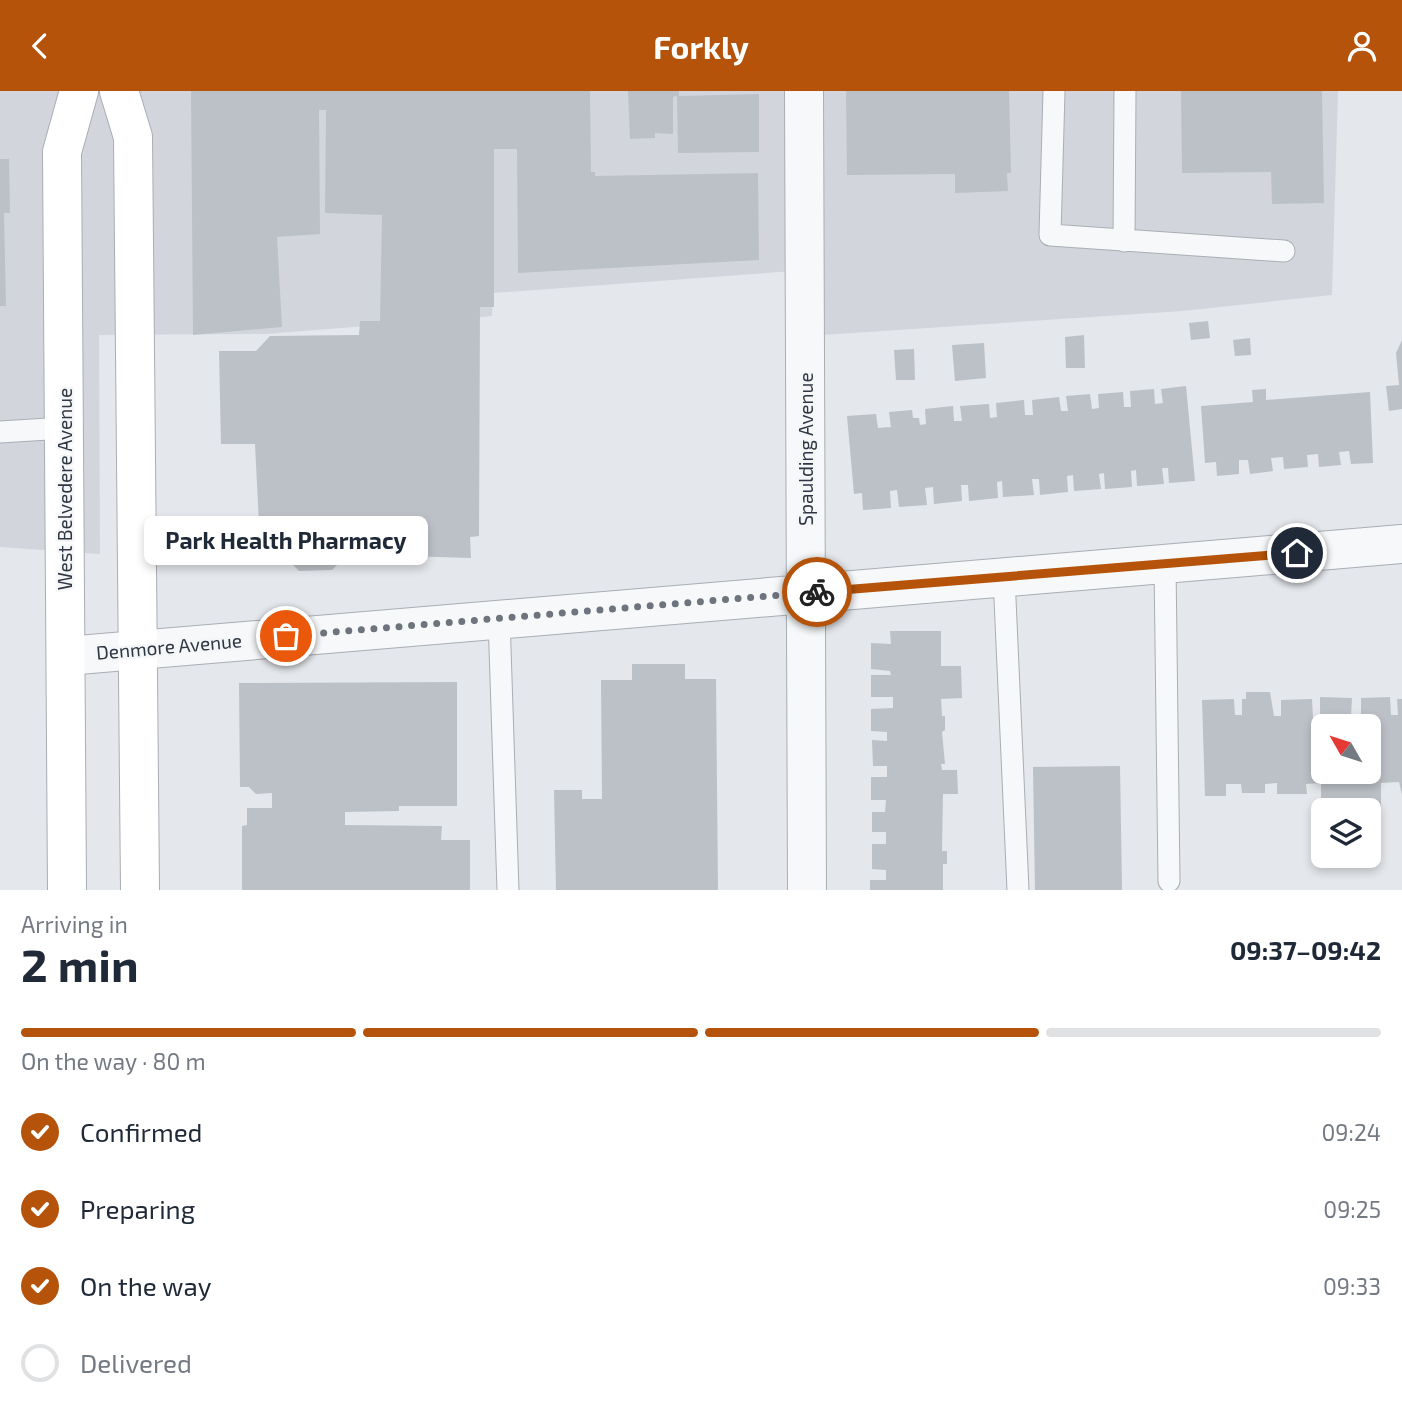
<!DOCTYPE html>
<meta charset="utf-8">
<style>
:root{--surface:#fff;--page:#f2f2f3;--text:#1f2937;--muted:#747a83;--line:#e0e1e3;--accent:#b45309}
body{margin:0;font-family:"Exo 2",sans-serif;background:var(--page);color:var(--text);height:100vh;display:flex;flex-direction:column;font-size:26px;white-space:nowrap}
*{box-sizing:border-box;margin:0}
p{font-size:23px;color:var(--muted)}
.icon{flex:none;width:38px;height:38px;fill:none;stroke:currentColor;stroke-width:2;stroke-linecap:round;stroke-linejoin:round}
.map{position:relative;height:799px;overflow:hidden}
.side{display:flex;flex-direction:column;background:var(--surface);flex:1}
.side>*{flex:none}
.needle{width:46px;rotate:309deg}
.buttons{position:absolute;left:1311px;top:623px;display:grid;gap:14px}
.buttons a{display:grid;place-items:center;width:70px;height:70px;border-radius:10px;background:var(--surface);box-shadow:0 4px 10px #0003;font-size:35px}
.pin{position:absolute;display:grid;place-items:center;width:60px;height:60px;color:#fff;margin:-30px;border:4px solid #fff;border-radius:50%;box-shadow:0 2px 7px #0007}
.courier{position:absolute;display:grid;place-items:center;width:70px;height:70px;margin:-35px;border:5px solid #b45309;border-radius:50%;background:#fff;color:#222;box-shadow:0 2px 9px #0007}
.bubble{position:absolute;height:49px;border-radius:10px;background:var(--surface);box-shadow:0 4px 10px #0003;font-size:23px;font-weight:700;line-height:49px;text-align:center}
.summary em{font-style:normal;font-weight:700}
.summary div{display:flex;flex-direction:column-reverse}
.summary{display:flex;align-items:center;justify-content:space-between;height:119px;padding:0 21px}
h1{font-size:46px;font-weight:700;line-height:52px}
.bar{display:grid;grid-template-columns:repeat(4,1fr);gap:10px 7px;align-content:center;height:84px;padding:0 21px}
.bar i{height:9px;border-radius:5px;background:var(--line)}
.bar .selected{background:var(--accent)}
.bar p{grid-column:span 4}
ol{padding:0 21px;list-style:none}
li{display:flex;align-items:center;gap:21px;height:77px}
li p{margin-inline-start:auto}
li .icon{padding:7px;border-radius:50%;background:var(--accent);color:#fff;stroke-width:4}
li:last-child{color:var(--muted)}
li i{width:38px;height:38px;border:4px solid var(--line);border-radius:50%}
header{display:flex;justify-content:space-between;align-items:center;height:91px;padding:0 21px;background:var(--accent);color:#fff;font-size:32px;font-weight:700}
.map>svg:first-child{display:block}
.built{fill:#d2d6dc}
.building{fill:#bcc1c7;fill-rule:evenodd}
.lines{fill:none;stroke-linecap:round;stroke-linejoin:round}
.lane-casing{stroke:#a9aeb5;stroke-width:23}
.street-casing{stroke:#a9aeb5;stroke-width:40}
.secondary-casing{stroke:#a9aeb5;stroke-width:40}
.lane{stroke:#f6f8f9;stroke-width:21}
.street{stroke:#f6f8f9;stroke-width:38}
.secondary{stroke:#fff;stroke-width:38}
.done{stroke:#6d747d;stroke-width:7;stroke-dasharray:0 12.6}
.route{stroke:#b45309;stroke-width:9}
.labels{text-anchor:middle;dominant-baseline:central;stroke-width:5;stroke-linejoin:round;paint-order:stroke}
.street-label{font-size:19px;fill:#2d3642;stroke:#f4f6f8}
</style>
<header><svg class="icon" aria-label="back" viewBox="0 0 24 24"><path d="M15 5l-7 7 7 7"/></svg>Forkly<svg class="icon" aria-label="person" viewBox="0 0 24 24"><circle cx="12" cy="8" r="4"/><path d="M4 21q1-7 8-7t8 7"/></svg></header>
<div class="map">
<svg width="1402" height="799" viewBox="0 0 1402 799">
<rect width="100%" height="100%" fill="#e4e7eb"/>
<!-- built -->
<path class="built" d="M0,0h1338l-6,204 -150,16 -374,25v-66l-315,23 -1,23 -226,18 -167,1 1,219 -100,-7z"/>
<!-- building -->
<path class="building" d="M191,0h399l1,81h4v4l163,-3 1,87 -241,13 -1,-124h-23v158h-14l-1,229 -9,1 1,21 -99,-3v-12h-19l1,19 -15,1 -7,7 -33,1 -8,-8 -14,1 -1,-20h-16l-5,-100h-34l-2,-93h37l14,-15 89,-1 1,-14h20l2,-106 -57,-2 1,-103h-7l1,124 -43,3 5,90 -89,8z
M628,0h51v5l80,-2v58l-81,1 -1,-57 -4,1v37l-18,-1v5l-25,1z
M846,0h163l2,82h-4l1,18 -53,2v-19l-108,1z
M1181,0h141l2,112 -52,1 -1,-32 -89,1z
M0,68h9l1,54h-6l2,93h-6z
M1208,230l2,17 -19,2 -2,-17z
M1084,244l1,33h-19l-1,-31z
M1250,247l1,17 -16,1 -2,-16z
M1402,249v69l-13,2 -3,-25 13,-1 -3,-32z
M984,252l2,35 -31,3 -3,-36z
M914,258l1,31h-19l-2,-30z
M1186,295l9,95 -26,2 -1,-15h-6l2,16 -27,2 -1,-16 -5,1 1,16 -27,2 -1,-16 -5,1 2,15 -27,2 -1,-16 -6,1 1,16 -28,3 -1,-16h-7l2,16 -31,2 -1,-16 -5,1 1,16 -29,3 -1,-16h-7l1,16 -28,3 -1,-17 -8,1 2,17 -28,2 -2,-17 -7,1 1,17 -28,2 -1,-17 -8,1 -7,-78 29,-2 2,14 13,-1 -2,-15 23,-2 1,8h6l1,7 6,-1 -1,-15 28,-3 1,15h8l-2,-15 29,-2 1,14 7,-1 -1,-14 28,-3 1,15h8l-1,-15 27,-3 2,14h7l-2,-15 24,-2 2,15 7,-1 -1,-14 25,-2 1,15h7l-1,-16 24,-2 1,15 8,-1 -2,-14z
M1266,298v11l104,-8 3,71 -22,1 -2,-13 -10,1 2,13 -22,2 -1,-13 -11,1 1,12 -24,2 -1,-12 -12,1 2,13 -23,3 -2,-14h-9v14l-22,2 -1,-14 -11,1 -4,-57 52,-4 -1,-12z
M890,540h51v35h20l1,32 -21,1 1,17h3v14l-3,2 3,32h-4l1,6h15l1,24h-15l-1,57h5v13h-4v26h-73v-10h16v-10l-14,-1v-25h14v-12h-14v-20h13l1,-12h-15v-23h16v-11h-14l-1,-26 15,1v-9l-16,-1v-22l22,-1v-11h-22v-22h20l-1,-4 -19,-2v-26l20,1z
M632,573h53v15h31l2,211h-162l-2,-100h28v9h20l-1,-119h31z
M457,591v124h-58v5l-54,1v13l97,1 -1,14h29v50h-228v-64l5,-1v-17h25v-15l-16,1 -7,-7h-9l-1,-104z
M1246,601h24l4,24h7v-16l31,-1 1,20h7v-22l32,1 -1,19 10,1v-20l29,-1 1,18h7l-1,-16h5v96l-3,-13 -18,1v25l-60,1v-26l-15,1 1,10h-30v-11l-12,1v9h-23l-1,-9h-15v12h-21l-3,-96 32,-1 1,16h7v-16h4zM1323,635h45v46h-45z
M1120,675l2,124h-87l-2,-123z"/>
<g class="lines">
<!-- lane casing -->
<g class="lane-casing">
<path id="lane" d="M1054,0l-4,144 234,16
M1124,150l1,-150
M0,341l64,-4
M1165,473l4,317
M1004,486l14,313
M499,527l9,272"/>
</g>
<!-- street casing -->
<g class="street-casing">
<path id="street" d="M804,0l3,799
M66,565l1336,-112"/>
</g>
<!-- secondary casing -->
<g class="secondary-casing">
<path id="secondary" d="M119,0l14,46 7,753
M67,799l-5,-738 17,-61"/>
</g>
<!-- lane -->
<use href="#lane" class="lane"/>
<!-- street -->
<use href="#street" class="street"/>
<!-- secondary -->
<use href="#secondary" class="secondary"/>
</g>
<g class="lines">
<!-- done -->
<path class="done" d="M286,545l531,-44"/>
<!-- route -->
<path class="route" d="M817,501l480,-39"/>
</g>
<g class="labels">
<!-- street labels -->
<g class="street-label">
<text transform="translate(805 358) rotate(-90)">Spaulding Avenue</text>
<text transform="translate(64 398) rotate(-90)">West Belvedere Avenue</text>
<text transform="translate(169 555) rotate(-5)">Denmore Avenue</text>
</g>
</g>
</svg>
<div class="buttons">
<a><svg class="needle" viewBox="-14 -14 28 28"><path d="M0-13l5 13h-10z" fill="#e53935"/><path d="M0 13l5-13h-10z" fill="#747a83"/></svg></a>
<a><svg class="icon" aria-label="layers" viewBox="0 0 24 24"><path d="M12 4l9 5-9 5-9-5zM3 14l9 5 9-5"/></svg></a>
</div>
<div class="pin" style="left:286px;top:545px;background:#ea580c"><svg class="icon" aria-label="bag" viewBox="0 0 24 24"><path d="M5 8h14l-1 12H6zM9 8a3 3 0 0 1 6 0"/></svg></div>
<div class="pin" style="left:1297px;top:462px;background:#1f2937"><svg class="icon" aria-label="home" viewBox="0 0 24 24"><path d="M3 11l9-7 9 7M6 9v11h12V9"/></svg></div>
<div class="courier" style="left:817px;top:501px"><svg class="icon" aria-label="bike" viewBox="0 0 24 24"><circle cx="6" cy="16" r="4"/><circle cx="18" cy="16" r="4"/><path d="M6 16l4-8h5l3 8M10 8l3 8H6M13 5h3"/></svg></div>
<div class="bubble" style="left:144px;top:425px;width:284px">Park Health Pharmacy</div>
</div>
<section class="side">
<div class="summary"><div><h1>2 min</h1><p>Arriving in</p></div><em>09:37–09:42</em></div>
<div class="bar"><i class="selected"></i><i class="selected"></i><i class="selected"></i><i></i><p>On the way · 80 m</p></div>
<ol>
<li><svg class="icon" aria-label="check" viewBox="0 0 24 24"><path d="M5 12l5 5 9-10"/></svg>Confirmed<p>09:24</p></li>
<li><svg class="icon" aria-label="check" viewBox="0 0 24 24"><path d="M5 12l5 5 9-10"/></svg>Preparing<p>09:25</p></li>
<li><svg class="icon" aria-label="check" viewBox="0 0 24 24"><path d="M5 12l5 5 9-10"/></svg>On the way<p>09:33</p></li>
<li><i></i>Delivered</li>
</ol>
</section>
